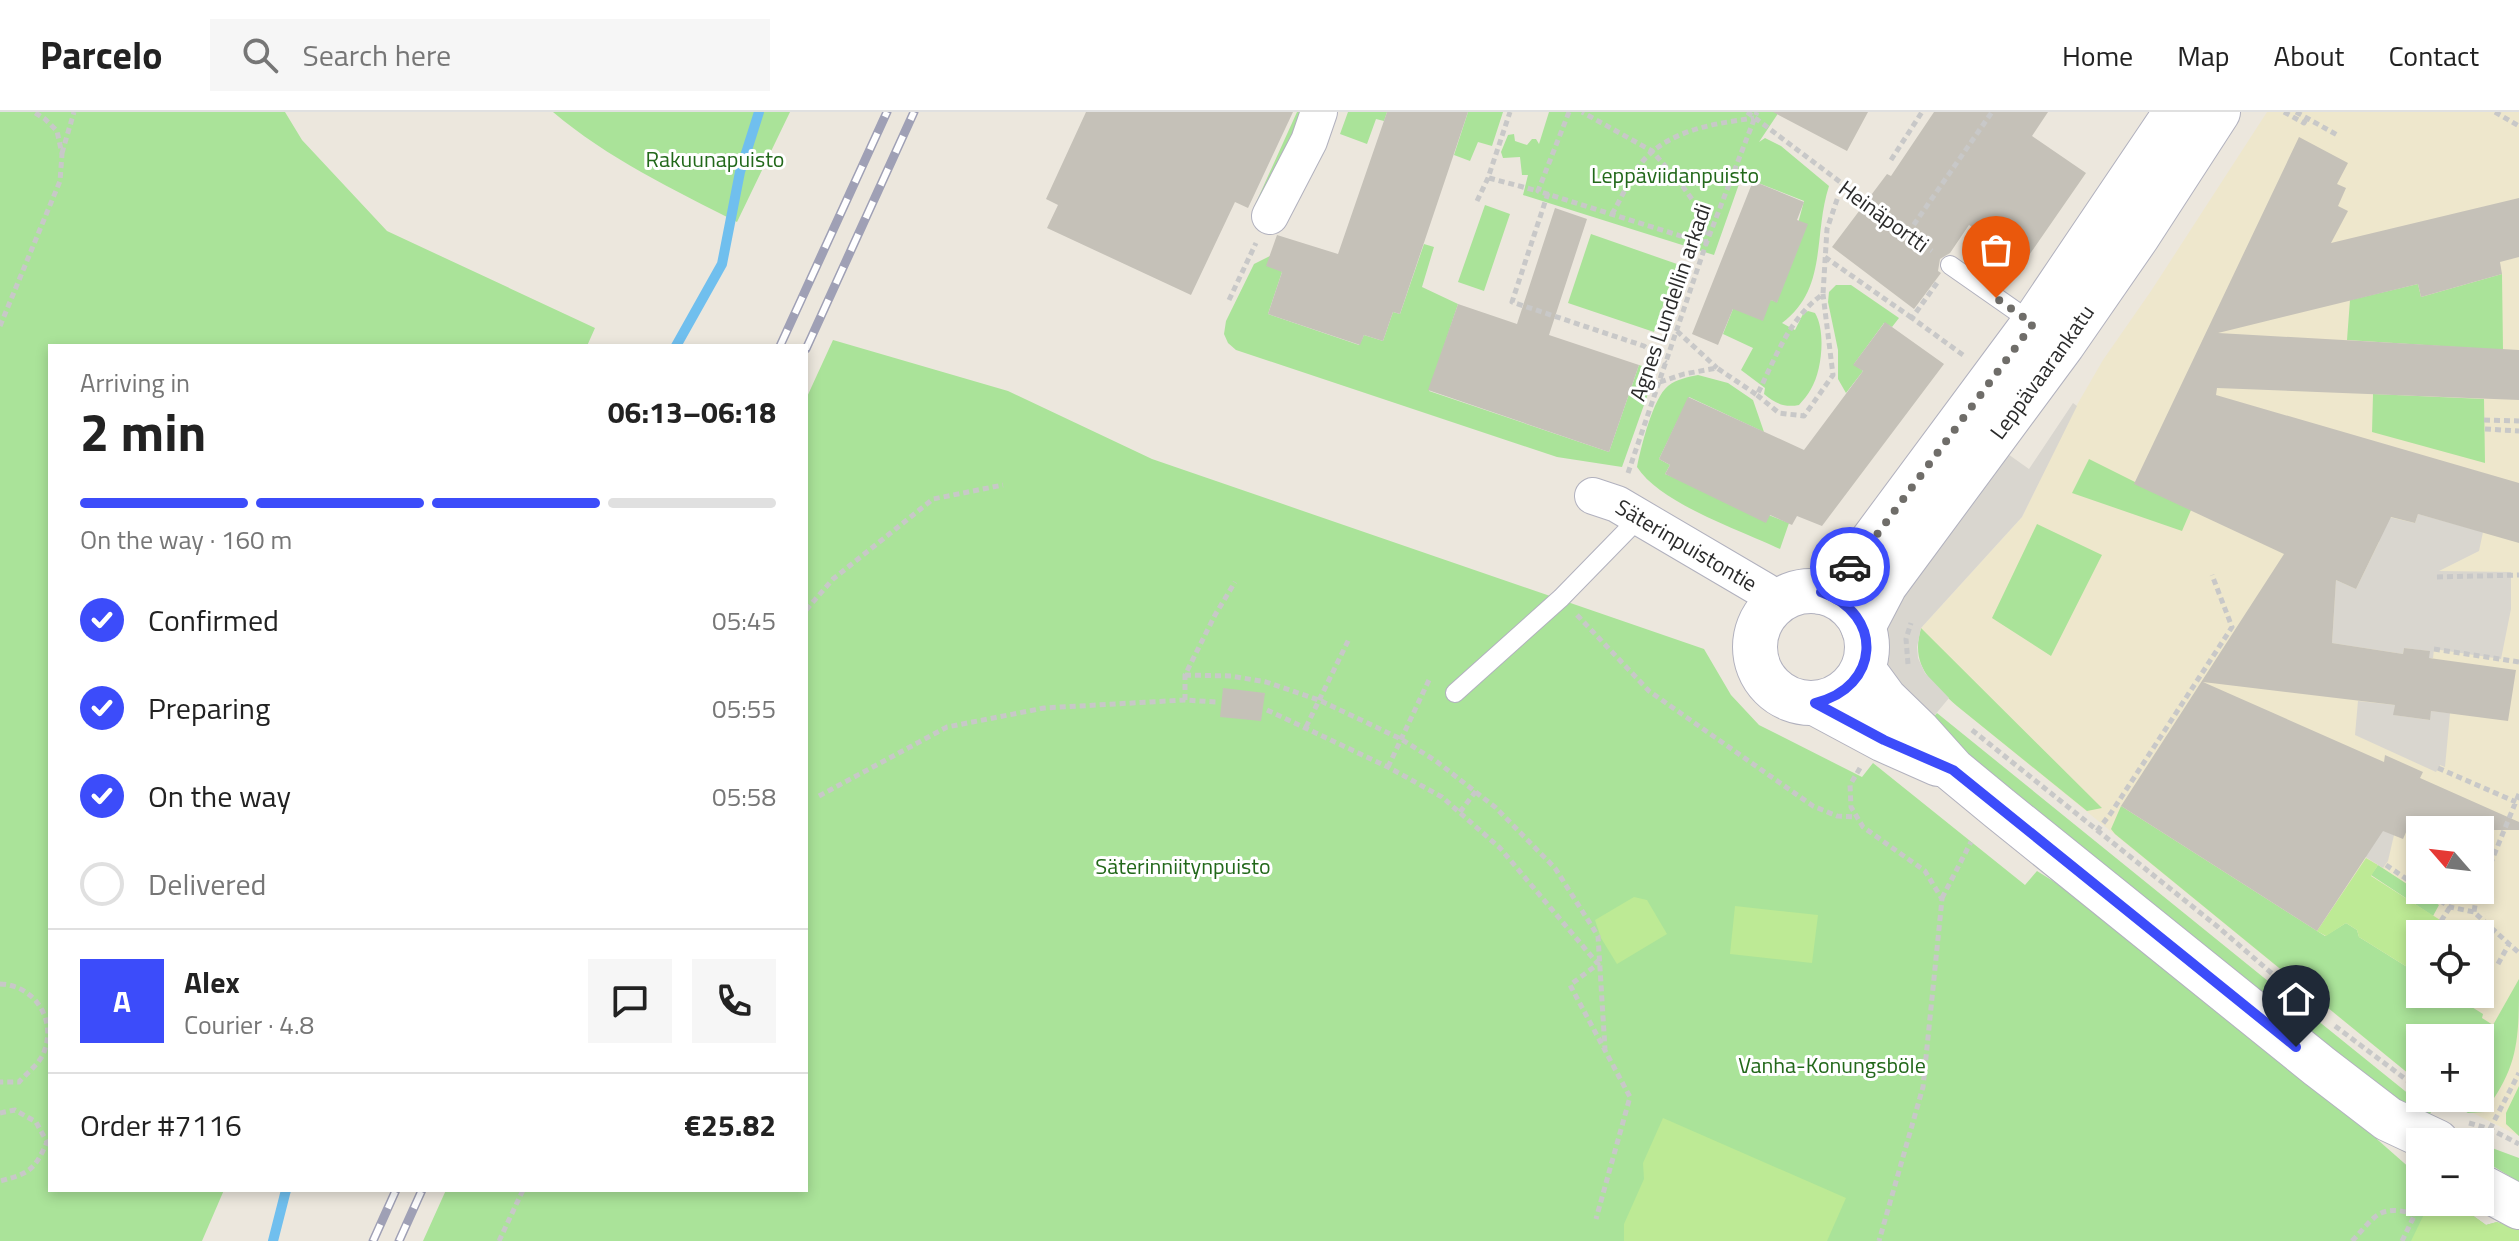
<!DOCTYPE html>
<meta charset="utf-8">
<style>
:root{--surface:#fff;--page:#f6f6f6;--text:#222;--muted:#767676;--line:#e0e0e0;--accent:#3c4cfa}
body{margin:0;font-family:"Titillium Web",sans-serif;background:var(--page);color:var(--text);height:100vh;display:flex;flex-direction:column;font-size:30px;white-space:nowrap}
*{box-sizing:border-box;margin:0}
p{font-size:26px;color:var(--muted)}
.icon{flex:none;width:44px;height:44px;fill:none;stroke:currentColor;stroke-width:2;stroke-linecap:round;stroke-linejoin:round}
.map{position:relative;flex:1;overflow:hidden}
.sheet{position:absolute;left:48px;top:232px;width:760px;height:848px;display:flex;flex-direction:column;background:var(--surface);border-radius:0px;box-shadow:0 4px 12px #0003}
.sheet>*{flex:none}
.needle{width:52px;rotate:298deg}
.buttons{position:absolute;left:2406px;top:704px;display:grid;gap:16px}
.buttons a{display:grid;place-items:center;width:88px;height:88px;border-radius:0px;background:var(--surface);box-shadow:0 4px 12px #0003;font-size:40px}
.pin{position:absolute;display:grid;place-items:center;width:68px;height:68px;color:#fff;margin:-82px -34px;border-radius:50% 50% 50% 0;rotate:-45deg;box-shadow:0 0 8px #0007}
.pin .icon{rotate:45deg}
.courier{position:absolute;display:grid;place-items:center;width:80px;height:80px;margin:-40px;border:6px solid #3c4cfa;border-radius:50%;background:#fff;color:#222;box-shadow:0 2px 10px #0007}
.summary em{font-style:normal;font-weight:700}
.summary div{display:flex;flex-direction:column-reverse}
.summary{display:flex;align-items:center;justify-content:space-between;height:136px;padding:0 32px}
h1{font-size:52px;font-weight:700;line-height:60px}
.bar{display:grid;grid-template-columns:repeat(4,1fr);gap:12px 8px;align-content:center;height:96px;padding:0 32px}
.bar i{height:10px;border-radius:6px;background:var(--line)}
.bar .selected{background:var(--accent)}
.bar p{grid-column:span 4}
.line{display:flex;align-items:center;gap:20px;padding:0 32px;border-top:2px solid var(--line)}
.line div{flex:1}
.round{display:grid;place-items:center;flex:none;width:84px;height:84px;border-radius:0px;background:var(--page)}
ol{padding:0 32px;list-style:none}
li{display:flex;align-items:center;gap:24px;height:88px}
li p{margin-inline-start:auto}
li .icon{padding:8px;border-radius:50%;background:var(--accent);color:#fff;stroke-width:4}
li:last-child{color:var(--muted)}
li i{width:44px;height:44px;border:4px solid var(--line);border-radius:50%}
header{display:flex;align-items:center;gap:48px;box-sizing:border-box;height:112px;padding:0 40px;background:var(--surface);border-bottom:2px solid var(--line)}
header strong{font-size:38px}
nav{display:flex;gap:44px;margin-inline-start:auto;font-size:28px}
.search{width:560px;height:72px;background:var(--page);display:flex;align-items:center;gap:20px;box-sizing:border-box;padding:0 28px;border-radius:0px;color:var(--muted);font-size:30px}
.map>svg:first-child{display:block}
.education{fill:#eee7cc;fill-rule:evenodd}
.green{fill:#aae399}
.pitch{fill:#bdea95}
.plaza{fill:#d9d6cf}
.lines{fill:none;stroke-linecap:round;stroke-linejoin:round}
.stream{stroke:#70bfee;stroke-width:10}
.building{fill:#c5c1b8}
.service-casing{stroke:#b1b1be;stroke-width:20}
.minor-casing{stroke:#b1b1be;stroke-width:38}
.secondary-casing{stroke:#b1b1be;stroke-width:46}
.path{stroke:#c8c8c8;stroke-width:5;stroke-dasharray:6 4;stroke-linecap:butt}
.service{stroke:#fff;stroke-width:18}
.minor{stroke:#fff;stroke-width:36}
.secondary{stroke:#fff;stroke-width:44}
.rail-casing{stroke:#9fa0b5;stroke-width:9}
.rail{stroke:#fff;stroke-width:6;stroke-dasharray:18;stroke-linecap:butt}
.done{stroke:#6f6d69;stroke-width:8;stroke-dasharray:0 14.4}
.route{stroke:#3c4cfa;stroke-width:10}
.labels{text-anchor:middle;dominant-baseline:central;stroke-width:6;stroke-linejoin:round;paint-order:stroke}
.park-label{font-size:22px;fill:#22681a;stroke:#fff}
.street-label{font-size:22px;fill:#2b2b2b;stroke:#fff}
</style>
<header>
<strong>Parcelo</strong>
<div class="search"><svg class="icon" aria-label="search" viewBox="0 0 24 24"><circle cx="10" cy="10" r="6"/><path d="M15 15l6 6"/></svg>Search here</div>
<nav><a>Home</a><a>Map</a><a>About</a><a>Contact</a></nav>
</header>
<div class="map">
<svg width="2519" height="1129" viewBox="0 0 2519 1129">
<rect width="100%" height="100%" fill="#ece7dd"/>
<!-- education -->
<path class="education" d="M2267,0h252v1024l-76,-38h37v-60h-60v45l-463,-377 -20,-19 -16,-59 101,-111 52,-107 29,-50 48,-69zM2420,718h60v60h-60zM2420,822h60v60h-60z"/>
<!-- green -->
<path class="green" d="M0,0h285l17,28 85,91 208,97 -8,18h-537v844h174l-22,51h-202z
M553,0h237l-53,110c-63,-32 -130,-64 -184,-110z
M1297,0h8l-44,98 -7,-3z
M1348,0h39l-3,9 -8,-2 -9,25 -27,-10z
M1468,0h35l-11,34 -14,-4 -8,19 -16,-6z
M1549,0h230l-20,30 6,-4 16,8 48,40c-16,49 -1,103 -47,137l13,7 8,-16 5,-3 7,2c11,18 7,58 -4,76 -3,6 -8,11 -12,16 -15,3 -24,-2 -35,-11l1,-6 -24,-18 12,-22 -30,-14 10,-25 38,-9 6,2 27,-101 -51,-20 -8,-14 -31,88 -191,-60 5,-20h-6l-2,-18 -17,1 -2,-6 7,-17 6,-1 1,7 12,4 5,-6h4l3,5z
M1485,93l25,9 -26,77 -26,-9z
M1591,122l86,30 -23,68 -86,-29z
M1424,132l10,3 -12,40 36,17 -29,87 180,61 30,-87 17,6 -34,96 -65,-10 -321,-107 -8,-7 -4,-9 2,-13 28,-57 16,-8 12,16 -14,42 91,31 5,-10 19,6 10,-29 7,2z
M2502,162l1,76 -156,-10 3,-40 68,-16 3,13z
M1836,173h15l48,33 -7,9 -8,-4 -30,41 9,7 -17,22 -8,-14v-29l-10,-48 1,-10z
M833,228l175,51 144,68 552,190 27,46 28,30 103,52 11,-14 152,122 12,-14 91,57 143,118 149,131v25h34l32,23 11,-3 22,19h-2096l23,-51h360v-791z
M1698,263l30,8 25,17 11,32 -75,-35 -30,62 11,6 -5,9 124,49 -9,26c-40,-19 -119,-45 -143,-82 4,-20 16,-69 31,-81 9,-7 20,-9 30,-11z
M2373,282l111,5 1,64 -113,-31z
M2089,347l102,51 -9,21 -110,-38z
M2037,412l65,31 -51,101 -59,-38z
M1921,516l181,180 -15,3 -130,-105c-26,-24 -47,-40 -36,-78z
M1937,601l363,294v12l13,10 4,-9 114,92 -4,8 -63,-44 -435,-354z
M2121,694l204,130 21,-13 11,7 2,7 61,38v19h31l32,20 -1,4 11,7 26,-46c0,60 0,88 -35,133l-16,1 -25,-15h37v-60h-60v45l-305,-249 -4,-5z
M2378,753l61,40 -6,11 -62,-41z
M2519,974v50l-13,-12v-11z
M2492,1036l27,10v24l-36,-22z"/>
<!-- pitch -->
<path class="pitch" d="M2366,746l12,7 -7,11 77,49 -1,3 10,6h-37v41l-61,-38 -2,-7 -11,-7 -20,13 -9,-5z
M1634,785l13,3 20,34 -50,30 -16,-26 -6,-18z
M1735,794l83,9 -6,48 -82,-9z
M1663,1006l183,80 -19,43h-203v-17l20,-45 -1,-16z
M2430,1090h24l32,23 11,-3 22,6v13h-108z"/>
<!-- plaza -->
<path class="plaza" d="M2073,291l4,3 -55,111 -101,111 -4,19 1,11 7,15 24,25 -20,24 -48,-64 3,-38 121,-168 24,17z
M2376,402l39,9 3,-9 65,18 -4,19 -40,20 72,1v37l-10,50 -67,-10 -1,9h-4v-7l-25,-3 -1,6 -71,-11 4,-63 20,9 23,-47z
M2358,589l37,4 -1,10 35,5 2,-9 19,2 -5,54 -5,-2 -4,7 -81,-37z
M2369,712l25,11 -6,26 -5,7 -40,-25z"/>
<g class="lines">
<!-- stream -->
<path class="stream" d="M676,234l46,-82 18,-92 19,-60
M273,1129l13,-51"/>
</g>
<!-- building -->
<path class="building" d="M1086,0h207l-45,96 -13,-6 -44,93 -144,-67 11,-23 -12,-6z
M1387,0h81l-68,202 -7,-2 -10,29 -19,-6 -4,10 -92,-31 14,-42 -16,-6 11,-31 61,19z
M1773,0h95l-21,39z
M1934,0h114l-16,24 54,37 -61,88 -56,-36 -19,28 -10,6 -2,12 3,2 -27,36 -82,-62 55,-73 4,2z
M2299,25l49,26 -11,21 9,4 -8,18 10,5 -17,32 188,-45v59l-19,5 2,12 -81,23 -3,-13 -200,49 301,17v50l-302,-12 -1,7 303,88v60l-101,-29 -3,9 -24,-6 -35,72 -20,-9 -4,63 71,11 1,-6 26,3 -1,7 87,12 -8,51 -77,-10 -1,9 -37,-5 2,-10 -192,-23 181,80 1,-7 38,17 -3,6 99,44v8h-112l-4,9 -20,-8 -66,100 -196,-125 163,-252 -150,-70z
M1753,69l51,21 -7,18 11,4 -31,79 -6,-3 -8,21 -30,-12 -15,36 -26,-11z
M1555,96l32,11 -38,116 90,30 -30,87 -181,-62 30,-86 59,20z
M1885,210l59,42 -122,162 -25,-10 -5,9 -22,-10 -4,8 -101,-49 5,-9 -11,-6 29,-62 116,53 59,-79 -10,-6z
M1223,576l42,5 -4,28 -41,-4z"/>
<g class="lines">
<!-- service casing -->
<g class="service-casing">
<path id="service" d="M1950,153l83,58
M1455,581l106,-95 79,-81"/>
</g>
<!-- minor casing -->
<g class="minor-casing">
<g id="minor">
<path d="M1270,104l39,-75 10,-29"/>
<path id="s1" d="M1593,384l24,8 148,87 12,12"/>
</g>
</g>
<!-- secondary casing -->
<g class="secondary-casing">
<g id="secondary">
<circle cx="1811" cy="535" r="56"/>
<path d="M1821,480l46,-44 166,-224 143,-212"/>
<path id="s2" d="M1863,515l22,-42 178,-241 74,-107 81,-125"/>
<path d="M1863,557l22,30 33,32 35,39 46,38 320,258 69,53 49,23"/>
<path d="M1815,591l69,37 54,24"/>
<path d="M2480,1074l39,21"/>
</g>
</g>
<!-- path -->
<path class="path" d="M1569,0l-31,79 168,53 -2,-28 -23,-32 -29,-33 -70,-39
M1747,0l185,139
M2284,0l20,11 3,-5
M2296,0l43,24
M2495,0l24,14
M62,41l12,-41
M1891,48l31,-48
M1489,66l49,13
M1548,81l-36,109 132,44 22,17
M1477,89l11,-23 22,-66
M1612,102c12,-20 23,-49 41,-63 28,-23 66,-28 101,-33
M1908,121l84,-121
M1825,145l87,61
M1937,171l-25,35 51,37
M1229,188l27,-57
M0,214l60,-145 2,-27 -5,-23 -12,-12 -11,-7
M1677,219l40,37
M1660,270l24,-8 33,-6 40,27c18,-36 32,-77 66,-101l4,-65 15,-44
M1757,283l22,18 25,3 29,-41 -10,-81
M2484,308l35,1
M2485,317l34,2
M1628,361l78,-229 51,-132
M2437,465l82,-2
M806,498l27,-31 100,-80 70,-14
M1577,503l72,76 164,115 24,10 19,1
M2434,537l85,13
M1908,552l-2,-25 5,-16
M1185,563l46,1 35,6 53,18 82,39 35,22 59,46 60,61 43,68 7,113
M1185,588v-25l30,-60 20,-33
M1267,598l121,57 54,30 58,51 98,116 -28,21 60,112 -34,122
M1306,615l43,-88
M1972,618l246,197 87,75
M1388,655l41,-87
M1860,656l-10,17 1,22 12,20 62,44 17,28 -19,188 -44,154
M2438,656l78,34
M2519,682l-43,105 -2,13 45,41
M819,684l128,-69 97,-19 141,-8 32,2
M1460,700l16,-21
M2097,719l14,-18 121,-186 -20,-52
M2386,753l34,23
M2423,778l27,17 24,5
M1942,786l29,-56
M2441,809l9,-14
M2481,837l12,-18
M2498,852l11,-20
M0,872c34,1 57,35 44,68 -4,11 -17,21 -25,30h-19
M2335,914l81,61
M0,1001l15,-3 21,12 11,20c-12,28 -19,32 -47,39
M2469,1011l21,6 29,15
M2490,1017l29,-56
M499,1129l24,-51
M2352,1129c24,-25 26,-37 63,-27
M2402,1129l19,-39"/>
<!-- service -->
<use href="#service" class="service"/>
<!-- minor -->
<use href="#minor" class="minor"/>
<!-- secondary -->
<use href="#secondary" class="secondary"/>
<!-- rail casing -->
<g class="rail-casing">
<path id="rail" d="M780,234l107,-234
M806,237l108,-237
M373,1129l23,-51
M399,1129l23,-51"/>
</g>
<!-- rail -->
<use href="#rail" class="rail"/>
</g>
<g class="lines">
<!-- done -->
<path class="done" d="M1850,455l17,-19 166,-224 -37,-26"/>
<!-- route -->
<path class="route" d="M1850,455l-29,25c64,22 59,96 -6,111l69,37 69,30 343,277"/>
</g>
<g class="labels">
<!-- park labels -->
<g class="park-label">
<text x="715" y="47">Rakuunapuisto</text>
<text x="1675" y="63">Leppäviidanpuisto</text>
<text x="1183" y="754">Säterinniitynpuisto</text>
<text x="1832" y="953">Vanha-Konungsböle</text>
</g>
<!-- street labels -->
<g class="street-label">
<text transform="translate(1884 104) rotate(36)">Heinäportti</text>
<text transform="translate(1670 190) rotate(-71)">Agnes Lundellin arkadi</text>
<text stroke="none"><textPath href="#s2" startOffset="312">Leppävaarankatu</textPath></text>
<text stroke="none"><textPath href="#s1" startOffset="106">Säterinpuistontie</textPath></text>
</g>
</g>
</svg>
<div class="buttons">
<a><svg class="needle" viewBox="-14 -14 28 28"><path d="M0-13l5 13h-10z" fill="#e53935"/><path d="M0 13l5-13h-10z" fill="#767676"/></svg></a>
<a><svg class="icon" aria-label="locate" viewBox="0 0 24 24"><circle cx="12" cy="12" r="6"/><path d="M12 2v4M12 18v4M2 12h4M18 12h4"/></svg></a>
<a>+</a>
<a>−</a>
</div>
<div class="pin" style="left:1996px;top:186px;background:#ea580c"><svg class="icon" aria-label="bag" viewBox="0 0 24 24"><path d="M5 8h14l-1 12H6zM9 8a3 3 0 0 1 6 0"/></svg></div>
<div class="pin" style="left:2296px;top:935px;background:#1f2937"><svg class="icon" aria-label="home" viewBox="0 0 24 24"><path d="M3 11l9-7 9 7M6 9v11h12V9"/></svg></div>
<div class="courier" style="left:1850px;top:455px"><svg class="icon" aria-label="car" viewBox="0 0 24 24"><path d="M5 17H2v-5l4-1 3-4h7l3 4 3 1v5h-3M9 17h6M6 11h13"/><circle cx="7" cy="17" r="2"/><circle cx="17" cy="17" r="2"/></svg></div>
<section class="sheet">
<div class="summary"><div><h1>2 min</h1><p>Arriving in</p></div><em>06:13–06:18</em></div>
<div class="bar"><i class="selected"></i><i class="selected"></i><i class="selected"></i><i></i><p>On the way · 160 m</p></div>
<ol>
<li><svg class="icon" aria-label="check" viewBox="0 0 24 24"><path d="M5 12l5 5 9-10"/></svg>Confirmed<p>05:45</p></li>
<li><svg class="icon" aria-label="check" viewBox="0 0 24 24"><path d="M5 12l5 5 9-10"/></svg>Preparing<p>05:55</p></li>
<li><svg class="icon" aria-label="check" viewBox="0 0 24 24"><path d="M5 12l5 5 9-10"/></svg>On the way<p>05:58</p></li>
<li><i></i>Delivered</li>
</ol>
<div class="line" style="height:144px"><b class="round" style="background:var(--accent);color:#fff">A</b><div><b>Alex</b><p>Courier · 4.8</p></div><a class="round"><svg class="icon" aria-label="chat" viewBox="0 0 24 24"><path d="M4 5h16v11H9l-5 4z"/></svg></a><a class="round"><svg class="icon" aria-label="phone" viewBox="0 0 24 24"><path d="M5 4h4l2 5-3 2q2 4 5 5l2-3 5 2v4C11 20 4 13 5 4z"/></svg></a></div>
<div class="line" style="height:104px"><div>Order #7116</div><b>€25.82</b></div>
</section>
</div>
